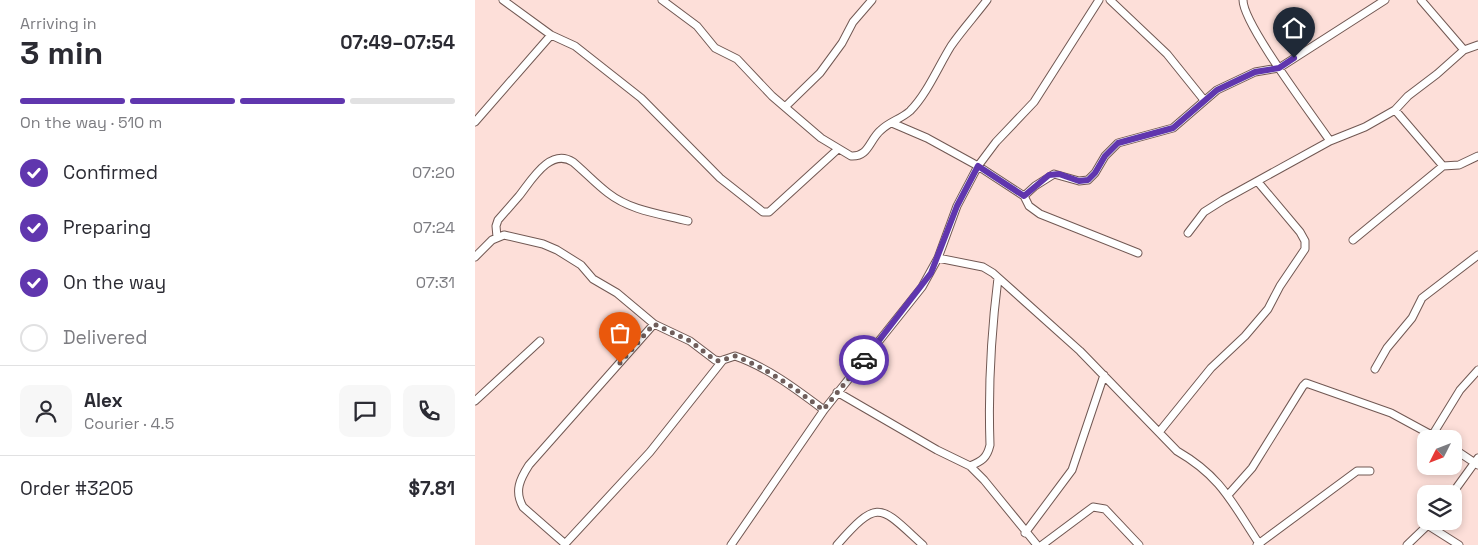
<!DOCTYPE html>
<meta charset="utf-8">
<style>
:root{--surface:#fff;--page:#f7f7f7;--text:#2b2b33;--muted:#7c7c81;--line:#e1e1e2;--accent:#6036ae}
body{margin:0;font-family:"Space Grotesk",sans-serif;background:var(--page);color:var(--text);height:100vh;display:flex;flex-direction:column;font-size:19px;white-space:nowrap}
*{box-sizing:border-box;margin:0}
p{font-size:16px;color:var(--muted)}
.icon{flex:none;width:28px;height:28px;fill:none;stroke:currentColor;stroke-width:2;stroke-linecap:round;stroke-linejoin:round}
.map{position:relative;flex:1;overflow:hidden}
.side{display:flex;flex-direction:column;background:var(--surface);width:475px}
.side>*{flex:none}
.needle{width:32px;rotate:228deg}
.controls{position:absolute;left:942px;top:430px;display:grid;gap:10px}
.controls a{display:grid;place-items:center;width:45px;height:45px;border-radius:10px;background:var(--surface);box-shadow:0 2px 8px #0003;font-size:25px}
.pin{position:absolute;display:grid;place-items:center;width:42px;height:42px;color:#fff;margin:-51px -21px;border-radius:50% 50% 50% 0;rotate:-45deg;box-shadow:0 0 5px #0007}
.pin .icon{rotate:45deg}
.courier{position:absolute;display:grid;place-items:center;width:50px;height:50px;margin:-25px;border:4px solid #6036ae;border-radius:50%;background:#fff;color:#222;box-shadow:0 1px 6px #0007}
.summary em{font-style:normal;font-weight:600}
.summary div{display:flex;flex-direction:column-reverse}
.summary{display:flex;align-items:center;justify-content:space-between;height:85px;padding:0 20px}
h1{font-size:32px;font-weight:600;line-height:38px}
.bar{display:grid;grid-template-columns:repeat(4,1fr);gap:8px 5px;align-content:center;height:60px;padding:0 20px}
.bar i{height:6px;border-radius:4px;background:var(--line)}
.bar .active{background:var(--accent)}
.bar p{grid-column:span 4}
.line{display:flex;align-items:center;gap:12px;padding:0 20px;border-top:1px solid var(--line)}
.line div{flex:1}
.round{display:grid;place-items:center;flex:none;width:52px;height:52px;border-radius:10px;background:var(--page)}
ol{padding:0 20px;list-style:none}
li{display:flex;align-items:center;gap:15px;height:55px}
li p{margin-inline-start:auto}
li .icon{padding:5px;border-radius:50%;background:var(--accent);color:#fff;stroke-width:4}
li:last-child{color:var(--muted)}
li i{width:28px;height:28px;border:2px solid var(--line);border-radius:50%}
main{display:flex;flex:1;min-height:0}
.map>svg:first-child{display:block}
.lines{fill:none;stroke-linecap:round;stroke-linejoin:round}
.street-casing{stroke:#715853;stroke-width:9}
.street{stroke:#fff;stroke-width:7}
.done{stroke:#6f5e5b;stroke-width:5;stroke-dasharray:0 9}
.route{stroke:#6036ae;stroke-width:6}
</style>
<main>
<section class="side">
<div class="summary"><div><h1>3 min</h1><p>Arriving in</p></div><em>07:49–07:54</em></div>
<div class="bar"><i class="active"></i><i class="active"></i><i class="active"></i><i></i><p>On the way · 510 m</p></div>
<ol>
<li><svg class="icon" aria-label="check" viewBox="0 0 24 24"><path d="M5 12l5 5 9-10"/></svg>Confirmed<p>07:20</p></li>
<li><svg class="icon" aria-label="check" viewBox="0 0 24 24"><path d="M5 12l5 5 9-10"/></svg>Preparing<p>07:24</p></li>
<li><svg class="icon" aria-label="check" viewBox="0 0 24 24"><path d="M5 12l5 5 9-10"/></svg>On the way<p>07:31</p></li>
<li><i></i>Delivered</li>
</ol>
<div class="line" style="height:90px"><a class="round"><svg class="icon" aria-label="person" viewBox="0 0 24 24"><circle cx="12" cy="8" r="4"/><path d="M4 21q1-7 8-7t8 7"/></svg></a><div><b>Alex</b><p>Courier · 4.5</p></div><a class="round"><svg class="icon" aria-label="chat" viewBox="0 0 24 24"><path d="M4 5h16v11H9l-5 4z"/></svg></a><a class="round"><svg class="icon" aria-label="phone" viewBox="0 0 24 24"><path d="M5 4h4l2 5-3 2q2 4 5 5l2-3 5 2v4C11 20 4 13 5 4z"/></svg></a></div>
<div class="line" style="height:65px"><div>Order #3205</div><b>$7.81</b></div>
</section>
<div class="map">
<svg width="1003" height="545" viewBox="0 0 1003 545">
<rect width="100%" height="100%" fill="#fddfd9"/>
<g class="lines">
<!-- street casing -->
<g class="street-casing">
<path id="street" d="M28,0l48,35 24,11 66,52 79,80 43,34h6l69,-63
M187,0l35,26 18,22 22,11 35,37 49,42 30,18c18,1 18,-16 30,-26 8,-8 20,-11 29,-19 17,-17 28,-44 41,-65 11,-16 24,-30 36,-46
M635,0l57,54 37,46
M946,0l43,50
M310,107l35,-34 22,-30 11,-21 19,-22
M920,110l48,56 16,-1 19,-9
M0,122l76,-87
M417,123l35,15 51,28 46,30 5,10 11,8 98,39
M855,141l35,-14 30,-17 13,-14 29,-22 27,-24 14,-5
M549,196l11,-10 19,-12 25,7 9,-1 7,-7 10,-17 13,-13 55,-15 44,-38 38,-18 24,-4 106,-68
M713,233l16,-21 19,-12 107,-59c-17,-25 -87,-117 -87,-141
M22,237l-1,-11 2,-6c7,-8 14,-16 21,-24 12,-15 31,-49 54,-34 12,10 23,22 35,31 23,18 53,21 80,28
M878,240l90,-74
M0,257l17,-17 12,-5 39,9 14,6 24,15 12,14 24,14 37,31 36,17 25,19 5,1 15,-5c32,11 61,33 89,54
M463,258l45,9 10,6 87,78 97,100c45,26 55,52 83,94
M900,369l12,-21 25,-30 10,-20 56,-43
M362,392l100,58 33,16 14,14 53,65
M0,401l65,-60
M685,431l51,-63 34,-32 23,-27 12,-23 25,-37v-8l-5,-9 -42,-50
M958,434l27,-44 18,-20
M979,449l24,16
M495,466c12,-5 17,-8 20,-21 -2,-57 1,-111 8,-167
M977,494l26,-36
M753,495l24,-27 51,-82 3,-3 85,30 48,26
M954,526l30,19
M550,533l47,-63 32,-95
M89,543l-41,-36c-9,-16 -3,-28 6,-42l125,-141
M89,545l86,-93 73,-92
M256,545l93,-135 98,-123 16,-29 19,-52 21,-40 18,-24 38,-40 65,-102
M362,545c42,-48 43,-39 86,0
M567,545l51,-38 12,2 34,36
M782,545l100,-74h13
M932,545l25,-24"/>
</g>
<!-- street -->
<use href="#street" class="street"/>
</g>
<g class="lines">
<!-- done -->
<path class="done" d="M145,363l34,-39 36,17 25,19 4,1 16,-5c32,12 61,33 88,54l41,-50"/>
<!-- route -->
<path class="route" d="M389,360l67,-87 26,-67 21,-40 46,30 25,-21 10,-1 20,7 9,-1 7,-7 10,-17 13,-13 55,-15 44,-38 38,-18 24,-4 15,-10"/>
</g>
</svg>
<div class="controls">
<a><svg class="needle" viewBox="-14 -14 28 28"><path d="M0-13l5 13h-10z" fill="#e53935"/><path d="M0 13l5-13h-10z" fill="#7c7c81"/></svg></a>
<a><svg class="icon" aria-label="layers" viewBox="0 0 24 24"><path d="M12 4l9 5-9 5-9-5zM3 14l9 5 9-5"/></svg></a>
</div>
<div class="pin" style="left:145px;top:363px;background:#ea580c"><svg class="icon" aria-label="bag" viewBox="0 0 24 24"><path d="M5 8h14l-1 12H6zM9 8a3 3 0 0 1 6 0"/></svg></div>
<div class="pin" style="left:819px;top:58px;background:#1f2937"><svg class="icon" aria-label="home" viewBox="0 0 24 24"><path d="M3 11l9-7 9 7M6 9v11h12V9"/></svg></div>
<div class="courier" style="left:389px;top:360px"><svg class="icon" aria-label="car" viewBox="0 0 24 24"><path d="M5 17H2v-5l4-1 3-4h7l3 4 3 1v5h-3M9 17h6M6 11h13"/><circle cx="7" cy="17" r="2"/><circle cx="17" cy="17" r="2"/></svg></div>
</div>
</main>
